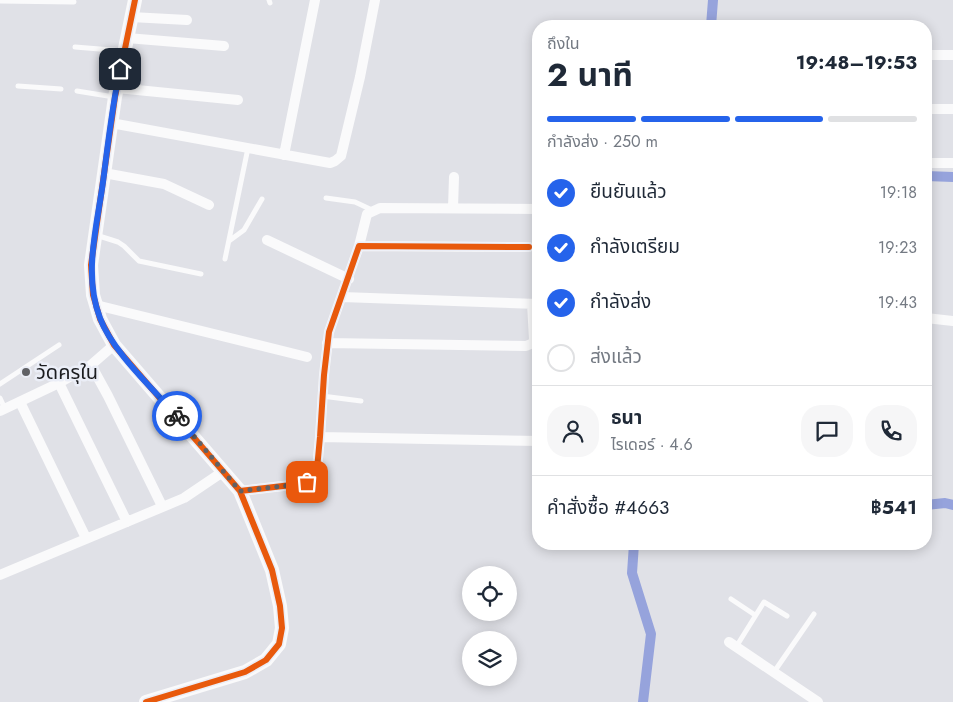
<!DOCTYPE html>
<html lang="th">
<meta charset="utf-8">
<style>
:root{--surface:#fff;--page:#f6f6f7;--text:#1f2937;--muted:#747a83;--line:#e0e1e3;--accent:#2563eb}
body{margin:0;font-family:Jost,"Noto Sans Thai",sans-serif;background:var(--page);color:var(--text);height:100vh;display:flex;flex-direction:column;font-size:19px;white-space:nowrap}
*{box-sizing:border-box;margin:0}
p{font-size:16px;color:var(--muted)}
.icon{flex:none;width:28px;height:28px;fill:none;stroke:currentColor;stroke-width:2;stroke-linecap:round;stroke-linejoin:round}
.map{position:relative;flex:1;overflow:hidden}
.sheet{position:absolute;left:532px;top:20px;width:400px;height:530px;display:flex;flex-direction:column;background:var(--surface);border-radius:20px;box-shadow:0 2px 12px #0003}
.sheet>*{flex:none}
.fabs{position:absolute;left:462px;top:566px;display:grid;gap:10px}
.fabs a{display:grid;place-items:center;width:55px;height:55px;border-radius:50%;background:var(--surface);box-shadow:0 2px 12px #0003;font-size:25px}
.pin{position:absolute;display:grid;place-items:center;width:42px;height:42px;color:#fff;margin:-21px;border-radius:10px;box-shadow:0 2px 8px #0006}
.courier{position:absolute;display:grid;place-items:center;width:50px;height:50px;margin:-25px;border:4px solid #2563eb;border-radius:50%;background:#fff;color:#222;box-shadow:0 1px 6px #0007}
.summary em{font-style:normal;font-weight:700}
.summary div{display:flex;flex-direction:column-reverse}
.summary{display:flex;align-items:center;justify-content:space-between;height:85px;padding:0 15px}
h1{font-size:32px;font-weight:700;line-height:38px}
.bar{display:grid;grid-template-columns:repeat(4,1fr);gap:8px 5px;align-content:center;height:60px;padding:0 15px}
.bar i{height:6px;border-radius:4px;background:var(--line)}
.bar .selected{background:var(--accent)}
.bar p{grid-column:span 4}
.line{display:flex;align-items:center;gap:12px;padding:0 15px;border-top:1px solid var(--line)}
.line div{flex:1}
.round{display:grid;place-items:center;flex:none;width:52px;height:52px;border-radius:20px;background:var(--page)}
ol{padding:0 15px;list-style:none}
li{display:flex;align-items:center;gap:15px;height:55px}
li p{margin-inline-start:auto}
li .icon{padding:5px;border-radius:50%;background:var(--accent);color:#fff;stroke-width:4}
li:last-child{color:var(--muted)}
li i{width:28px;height:28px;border:2px solid var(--line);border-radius:50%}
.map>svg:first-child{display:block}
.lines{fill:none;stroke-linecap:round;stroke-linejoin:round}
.canal{stroke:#96a3dc;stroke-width:10}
.lane{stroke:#fafafb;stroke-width:5}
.street{stroke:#fafafb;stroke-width:10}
.secondary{stroke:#fafafb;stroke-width:14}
.cycleway-casing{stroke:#ebeef7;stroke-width:9}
.cycleway{stroke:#e8590c;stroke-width:6}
.done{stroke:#606165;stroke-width:5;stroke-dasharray:0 9}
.route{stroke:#2563eb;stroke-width:6}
.poi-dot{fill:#606165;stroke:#ebeef7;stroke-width:2}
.labels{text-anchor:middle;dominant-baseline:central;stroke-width:5;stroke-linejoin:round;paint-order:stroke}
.poi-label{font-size:20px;fill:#1b1c1f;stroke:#ebeef7;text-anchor:start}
</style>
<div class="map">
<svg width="953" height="702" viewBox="0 0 953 702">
<rect width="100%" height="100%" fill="#e0e1e7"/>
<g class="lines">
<!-- canal -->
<path class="canal" d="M711,26l2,-26
M926,176l27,1
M926,505l19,-2 8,2
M634,544l-2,29 19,61 -8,68"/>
<!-- lane -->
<path class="lane" d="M269,0l1,3
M0,1l74,1
M75,47l49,4
M18,86l43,3
M77,91l37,6
M326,198l29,4 17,8
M96,235l22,7 6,4 15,15 62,13
M229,241l15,-11 18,-31
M225,259l23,-111
M0,384l59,-39
M322,396l39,5
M0,398l5,11
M731,599l24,16
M736,647l28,-45 23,14
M774,672l40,-58"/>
<!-- street -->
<path class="street" d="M131,17l56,3
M127,38l97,8
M926,55h27
M117,88l121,12
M926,109h27
M111,123l219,40 5,-2 6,-5 19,-79 15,-77
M284,155l31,-155
M926,163h27
M104,173l60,11 45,21
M453,208l1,-31
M267,240l82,39
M359,246l8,-32 13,-6 159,1
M342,297l196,7
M96,305l211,52
M926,318l27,3
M327,343l199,3 7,-3 1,-4 -2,-35
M91,365l17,31 54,110
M59,383l68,139
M20,402l66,136
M0,411l59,-28 32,-18 23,-20
M320,437l219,4
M240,491l60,-7 14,-7 3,-8 3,-32 4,-62 5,-43 30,-86 170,1
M0,575l184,-77 40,-27
M729,642l89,60"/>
<!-- secondary -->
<path class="secondary" d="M135,0l-20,97 -24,168 2,30 3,10 4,14 14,26 126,146 32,79 8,36 2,22 -3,16 -13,16 -21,12 -99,30"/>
<!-- cycleway casing -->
<g class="cycleway-casing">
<path id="cycleway" d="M135,0l-20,97 -24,168 2,30 3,10 4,14 14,26 126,146 32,79 8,36 2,22 -3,16 -13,16 -21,12 -99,30
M240,491l60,-7 14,-7 3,-8 3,-32 4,-62 5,-43 30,-86 170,1"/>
</g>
<!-- cycleway -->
<use href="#cycleway" class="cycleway"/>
</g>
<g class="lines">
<!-- done -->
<path class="done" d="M177,416l63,75 60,-7 7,-2"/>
<!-- route -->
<path class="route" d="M120,69c-8,38 -12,75 -17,113 -6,44 -20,93 -3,136 12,33 53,71 77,98"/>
</g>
<!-- markers -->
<circle class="poi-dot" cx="26" cy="372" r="5"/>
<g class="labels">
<!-- poi labels -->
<g class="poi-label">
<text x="36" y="372">วัดครุใน</text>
</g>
</g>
</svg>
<div class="fabs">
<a><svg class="icon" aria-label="locate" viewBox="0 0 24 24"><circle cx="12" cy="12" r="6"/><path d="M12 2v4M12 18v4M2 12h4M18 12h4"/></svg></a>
<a><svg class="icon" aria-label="layers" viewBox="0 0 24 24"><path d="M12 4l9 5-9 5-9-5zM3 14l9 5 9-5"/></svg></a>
</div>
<div class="pin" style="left:307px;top:482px;background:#ea580c"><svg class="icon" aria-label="bag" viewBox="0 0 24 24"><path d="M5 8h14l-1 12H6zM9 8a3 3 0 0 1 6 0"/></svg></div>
<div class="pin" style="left:120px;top:69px;background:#1f2937"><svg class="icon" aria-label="home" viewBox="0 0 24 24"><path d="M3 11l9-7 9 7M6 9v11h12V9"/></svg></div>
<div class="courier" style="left:177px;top:416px"><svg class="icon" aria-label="bike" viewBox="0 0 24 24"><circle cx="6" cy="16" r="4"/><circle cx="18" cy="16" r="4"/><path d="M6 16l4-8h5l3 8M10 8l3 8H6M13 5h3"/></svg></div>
<section class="sheet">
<div class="summary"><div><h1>2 นาที</h1><p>ถึงใน</p></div><em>19:48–19:53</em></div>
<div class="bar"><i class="selected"></i><i class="selected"></i><i class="selected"></i><i></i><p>กำลังส่ง · 250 m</p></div>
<ol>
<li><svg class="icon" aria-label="check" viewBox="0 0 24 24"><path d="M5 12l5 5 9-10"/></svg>ยืนยันแล้ว<p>19:18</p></li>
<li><svg class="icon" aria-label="check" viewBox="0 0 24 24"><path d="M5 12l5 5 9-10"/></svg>กำลังเตรียม<p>19:23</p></li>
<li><svg class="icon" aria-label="check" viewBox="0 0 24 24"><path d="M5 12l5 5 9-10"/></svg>กำลังส่ง<p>19:43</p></li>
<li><i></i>ส่งแล้ว</li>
</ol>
<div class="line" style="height:90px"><a class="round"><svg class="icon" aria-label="person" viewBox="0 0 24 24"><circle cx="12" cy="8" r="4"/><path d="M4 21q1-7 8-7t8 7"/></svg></a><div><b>ธนา</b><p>ไรเดอร์ · 4.6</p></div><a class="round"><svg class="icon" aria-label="chat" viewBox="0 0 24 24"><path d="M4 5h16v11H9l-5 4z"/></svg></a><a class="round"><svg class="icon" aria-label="phone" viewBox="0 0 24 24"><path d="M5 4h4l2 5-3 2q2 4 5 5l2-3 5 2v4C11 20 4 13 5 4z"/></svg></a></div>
<div class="line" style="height:65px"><div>คำสั่งซื้อ #4663</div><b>฿541</b></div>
</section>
</div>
